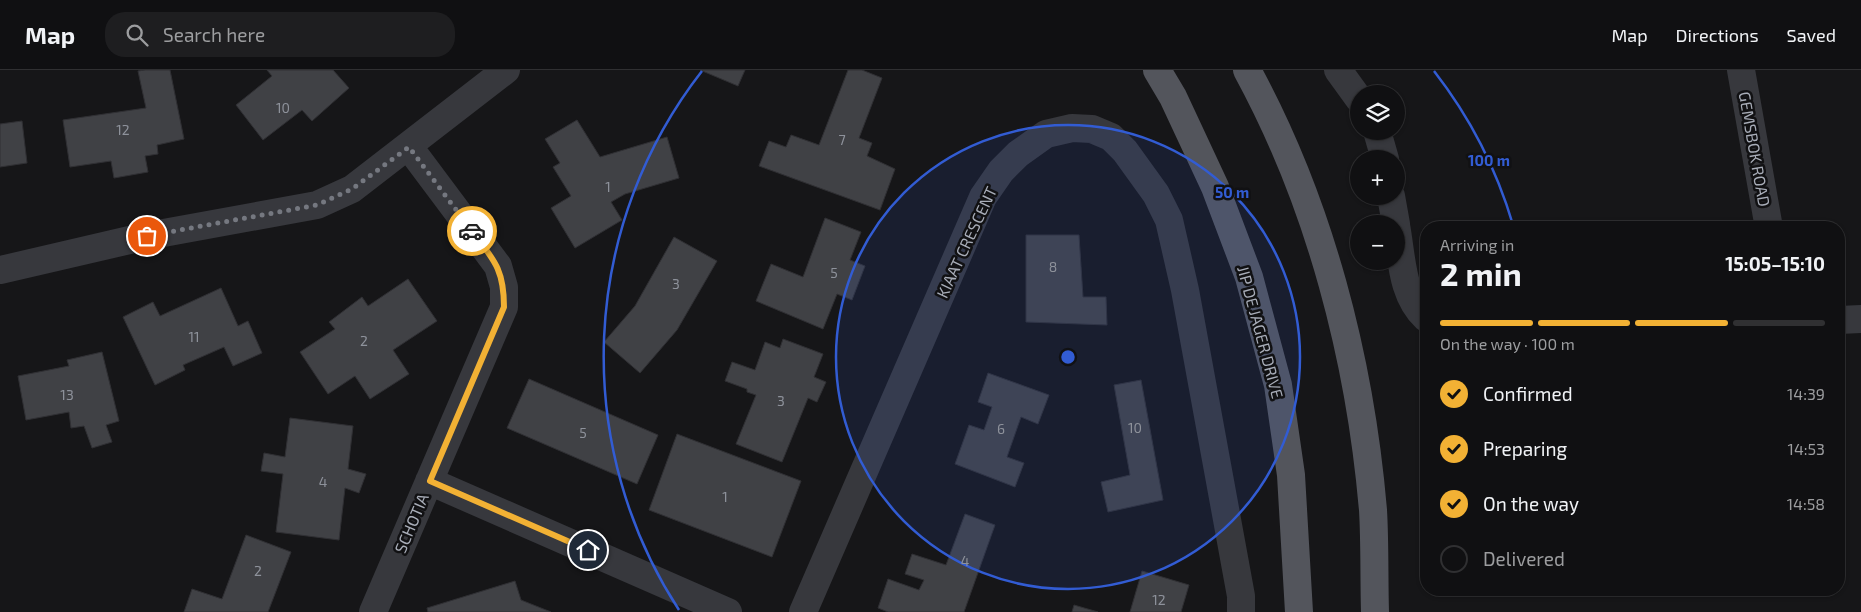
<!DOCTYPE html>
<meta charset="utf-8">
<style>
:root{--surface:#101012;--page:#1e1e20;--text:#f1f3f6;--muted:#9c9d9f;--line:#303032;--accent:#f2b134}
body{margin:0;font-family:"Exo 2",sans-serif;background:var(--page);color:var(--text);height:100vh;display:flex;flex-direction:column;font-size:19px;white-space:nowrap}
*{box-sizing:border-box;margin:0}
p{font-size:16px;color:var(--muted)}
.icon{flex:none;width:28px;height:28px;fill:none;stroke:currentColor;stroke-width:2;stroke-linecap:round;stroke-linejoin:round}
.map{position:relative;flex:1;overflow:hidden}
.side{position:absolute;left:1420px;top:151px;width:425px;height:375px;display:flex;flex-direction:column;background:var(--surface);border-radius:20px;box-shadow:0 1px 4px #0004,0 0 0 1px var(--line)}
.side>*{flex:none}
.buttons{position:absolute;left:1350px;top:15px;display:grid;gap:10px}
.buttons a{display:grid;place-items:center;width:55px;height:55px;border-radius:50%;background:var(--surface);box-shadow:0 1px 4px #0004,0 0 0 1px var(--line);font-size:25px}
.pin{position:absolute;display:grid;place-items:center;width:42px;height:42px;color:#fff;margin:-21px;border:2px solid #fff;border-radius:50%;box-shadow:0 1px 5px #0007}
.courier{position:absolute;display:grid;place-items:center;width:50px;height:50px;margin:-25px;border:4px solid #f2b134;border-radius:50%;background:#fff;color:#222;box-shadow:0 1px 6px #0007}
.summary em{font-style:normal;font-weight:700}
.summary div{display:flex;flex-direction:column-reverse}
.summary{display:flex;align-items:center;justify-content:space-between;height:85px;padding:0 20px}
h1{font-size:32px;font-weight:700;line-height:38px}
.bar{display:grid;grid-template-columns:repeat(4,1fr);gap:8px 5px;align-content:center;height:60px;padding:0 20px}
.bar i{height:6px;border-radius:4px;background:var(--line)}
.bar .on{background:var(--accent)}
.bar p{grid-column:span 4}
ol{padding:0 20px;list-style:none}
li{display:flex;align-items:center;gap:15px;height:55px}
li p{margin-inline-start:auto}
li .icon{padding:5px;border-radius:50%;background:var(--accent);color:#111;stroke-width:4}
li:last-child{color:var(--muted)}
li i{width:28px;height:28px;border:2px solid var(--line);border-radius:50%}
header{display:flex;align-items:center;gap:30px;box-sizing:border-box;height:70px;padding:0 25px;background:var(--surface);border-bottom:1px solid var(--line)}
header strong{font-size:24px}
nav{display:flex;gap:28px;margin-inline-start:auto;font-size:18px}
.search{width:350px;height:45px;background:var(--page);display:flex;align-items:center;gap:12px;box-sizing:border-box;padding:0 18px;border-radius:20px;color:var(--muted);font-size:19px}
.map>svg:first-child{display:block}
.building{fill:#404145;stroke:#303034}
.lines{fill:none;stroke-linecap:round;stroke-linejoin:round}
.minor{stroke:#37383d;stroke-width:28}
.major{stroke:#53555c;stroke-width:28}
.done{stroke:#757880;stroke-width:5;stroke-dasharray:0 9}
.route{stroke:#f2b134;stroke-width:6}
.ring{fill:none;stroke:#325cd3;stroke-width:2.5}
.labels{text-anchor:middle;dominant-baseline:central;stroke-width:5;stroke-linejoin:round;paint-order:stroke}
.number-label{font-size:14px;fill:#8e929b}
.street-label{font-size:16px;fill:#a8adb8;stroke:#111113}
.centre{fill:#325cd3;stroke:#111113;stroke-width:2.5}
.ring-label{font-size:15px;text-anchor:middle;font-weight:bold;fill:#325cd3;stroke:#111113;stroke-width:5;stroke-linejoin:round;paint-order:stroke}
</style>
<header>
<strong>Map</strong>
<div class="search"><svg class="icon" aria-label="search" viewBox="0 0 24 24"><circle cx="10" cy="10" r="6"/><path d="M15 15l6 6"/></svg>Search here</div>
<nav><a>Map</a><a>Directions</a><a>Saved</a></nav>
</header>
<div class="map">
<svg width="1861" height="542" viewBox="0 0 1861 542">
<rect width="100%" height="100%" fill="#161618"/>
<!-- building -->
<path class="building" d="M145,0h25l14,69 -27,6 1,9 -13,2 3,16 -34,6 -3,-17 -41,6 -7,-47 83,-12 -8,-37z
M267,0h66l16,18 -37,33 -10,-11 -39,30 -27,-35 36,-29z
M700,0h45l-7,16z
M848,0h14l20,8 -23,60 13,5 -5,13 28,13 -15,41 -121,-44 10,-25 17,6 5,-12 28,10z
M577,50l23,37 67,-20 12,41 -54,16 -14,8 11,18 -47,28 -24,-40 20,-12 -18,-29 7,-4 -15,-24z
M22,51l5,42 -27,4v-43z
M825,148l36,14 -11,28 15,6 -13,34 -15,-6 -14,35 -67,-28 15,-37 32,13z
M1026,165h53l4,62h23l1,28 -81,-3z
M674,167l43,24 -40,69 -37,43 -36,-31 31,-36z
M408,209l29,42 -44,29 16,24 -39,25 -15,-23 -27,18 -28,-42 35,-23 -6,-7 33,-25 6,9z
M221,218l17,38 10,-5 14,32 -29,13 -9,-19 -41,18 2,5 -30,15 -32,-68 30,-15 7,14z
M783,269l40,15 -9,23 12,5 -9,20 -9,-4 -26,64 -46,-18 20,-49 -9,-3v-3l-22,-8 7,-19 23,8 10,-28 15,6z
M102,282l17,69 -13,4 6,17 -20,6 -8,-22 -13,2 -2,-16 -43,8 -8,-44 51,-10 -2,-6z
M988,303l61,22 -11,29 -17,-7 -14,40 17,6 -9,24 -60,-23 14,-39 15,5 8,-23 -14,-5z
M529,309l129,56 -21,49 -130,-56z
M1141,310l22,120 -55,12 -7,-30 29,-7 -16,-90z
M290,348l63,8 -5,43 18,5 -7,19 -14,-5 -6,52 -63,-8 7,-58 -22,-3 3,-18 21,4z
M677,364l124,47 -29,76 -123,-47z
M965,444l30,11 -31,87h-76l-10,-4 10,-29 31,11 5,-10 -19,-6 7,-20 34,11z
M246,465l45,17 -23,60h-84l8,-23 30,10z
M1142,501l47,14 -8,27h-51z
M515,511l6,19 30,12h-123l-1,-4z
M1074,535l24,7h-26z"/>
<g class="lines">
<!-- minor -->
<path class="minor" d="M1338,0l21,29
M1741,0l28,158
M1377,61l8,28
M1391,126l5,28
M1396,155c6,32 5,70 30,93
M0,200l147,-34 170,-31 35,-16 154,-119
M1839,250l22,-1
M429,411l299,131
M373,542l131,-305v-20l-6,-21 -89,-119
M803,542l180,-415 18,-26 17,-17 28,-20 26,-6 20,1 19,8 14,14 31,43 13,26 16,70 56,306v16"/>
<!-- major -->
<path class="major" d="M1157,0l16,27 42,90 34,90 29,108 13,90 8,137
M1247,0c73,134 113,289 126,440 2,34 1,68 2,102"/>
</g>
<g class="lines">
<!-- done -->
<path class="done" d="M147,166l170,-31 35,-16 57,-42 63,84"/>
<!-- route -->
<path class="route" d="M472,161c22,29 32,38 32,76l-74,174 158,69"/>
</g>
<!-- distance rings -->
<circle cx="1068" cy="287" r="232" fill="#325cd3" fill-opacity=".12"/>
<g class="ring">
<circle cx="1068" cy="287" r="232"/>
<path d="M679 540A464 464 0 0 1 702 1M1434 1A464 464 0 0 1 1513 155"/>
</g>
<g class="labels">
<!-- number labels -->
<g class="number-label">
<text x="283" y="37">10</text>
<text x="123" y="59">12</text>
<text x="842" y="69">7</text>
<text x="608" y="116">1</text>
<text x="1053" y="196">8</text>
<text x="834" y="202">5</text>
<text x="676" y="213">3</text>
<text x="194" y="266">11</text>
<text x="364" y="270">2</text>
<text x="67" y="324">13</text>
<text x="781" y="330">3</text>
<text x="1135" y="357">10</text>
<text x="1001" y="358">6</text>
<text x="583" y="362">5</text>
<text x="323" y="411">4</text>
<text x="725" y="426">1</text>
<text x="965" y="490">4</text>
<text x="258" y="500">2</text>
<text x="1159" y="529">12</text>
</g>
<!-- street labels -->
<g class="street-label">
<text transform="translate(1755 79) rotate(80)">GEMSBOK ROAD</text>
<text transform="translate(966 172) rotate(-65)">KIAAT CRESCENT</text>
<text transform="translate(1261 262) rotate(75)">JIP DE JAGER DRIVE</text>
<text transform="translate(411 453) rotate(-67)">SCHOTIA</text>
</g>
</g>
<circle cx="1068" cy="287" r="8" class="centre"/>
<g class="ring-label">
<text x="1489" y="96">100 m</text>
<text x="1232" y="128">50 m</text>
</g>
</svg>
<div class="buttons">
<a><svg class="icon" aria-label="layers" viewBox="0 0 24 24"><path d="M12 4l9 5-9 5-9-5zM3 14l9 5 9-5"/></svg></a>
<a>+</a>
<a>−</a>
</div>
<div class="pin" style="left:147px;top:166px;background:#ea580c"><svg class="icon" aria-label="bag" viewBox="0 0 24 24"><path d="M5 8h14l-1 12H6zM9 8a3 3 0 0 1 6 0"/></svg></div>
<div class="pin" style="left:588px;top:480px;background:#1f2937"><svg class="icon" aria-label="home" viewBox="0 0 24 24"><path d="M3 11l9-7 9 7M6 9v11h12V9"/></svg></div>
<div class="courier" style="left:472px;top:161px"><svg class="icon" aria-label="car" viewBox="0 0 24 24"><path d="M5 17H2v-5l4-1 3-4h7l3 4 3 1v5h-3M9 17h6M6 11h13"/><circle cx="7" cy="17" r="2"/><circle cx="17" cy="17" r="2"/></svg></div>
<section class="side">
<div class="summary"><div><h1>2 min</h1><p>Arriving in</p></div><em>15:05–15:10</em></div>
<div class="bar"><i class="on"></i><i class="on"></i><i class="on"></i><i></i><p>On the way · 100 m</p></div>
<ol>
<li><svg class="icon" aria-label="check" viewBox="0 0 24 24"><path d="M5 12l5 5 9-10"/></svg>Confirmed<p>14:39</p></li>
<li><svg class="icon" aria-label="check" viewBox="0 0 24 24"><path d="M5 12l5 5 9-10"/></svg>Preparing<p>14:53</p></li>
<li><svg class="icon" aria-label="check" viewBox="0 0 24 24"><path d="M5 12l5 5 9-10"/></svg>On the way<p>14:58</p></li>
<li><i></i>Delivered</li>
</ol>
</section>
</div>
